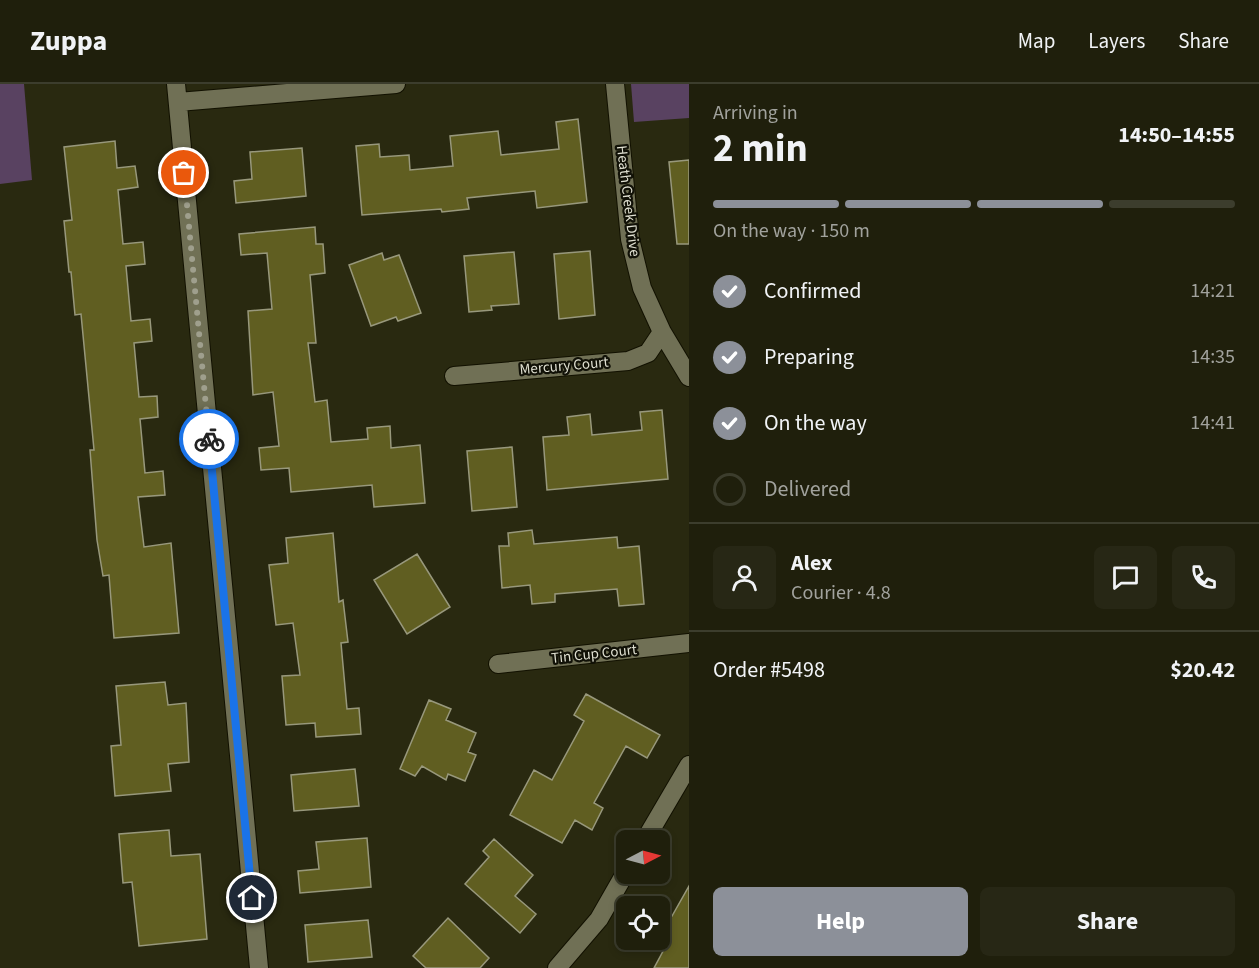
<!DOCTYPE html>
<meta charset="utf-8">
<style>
:root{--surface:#1f1f0c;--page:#272715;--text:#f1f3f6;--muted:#a1a29d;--line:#3c3d2d;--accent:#8c9099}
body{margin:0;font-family:"Source Sans 3",sans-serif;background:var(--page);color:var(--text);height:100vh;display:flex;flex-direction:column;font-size:22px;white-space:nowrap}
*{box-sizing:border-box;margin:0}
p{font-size:20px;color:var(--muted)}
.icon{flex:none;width:33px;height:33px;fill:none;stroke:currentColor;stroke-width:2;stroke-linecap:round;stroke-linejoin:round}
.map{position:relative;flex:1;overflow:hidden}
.drawer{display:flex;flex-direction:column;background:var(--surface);width:570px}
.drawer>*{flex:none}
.needle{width:39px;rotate:84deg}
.controls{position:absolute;left:616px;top:746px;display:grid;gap:12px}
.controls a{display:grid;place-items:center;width:54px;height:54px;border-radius:9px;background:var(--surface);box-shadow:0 3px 9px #0003,0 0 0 2px var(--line);font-size:30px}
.pin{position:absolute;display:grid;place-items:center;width:51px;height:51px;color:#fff;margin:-26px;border:3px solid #fff;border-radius:50%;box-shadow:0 2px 6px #0007}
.courier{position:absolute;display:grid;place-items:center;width:60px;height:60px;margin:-30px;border:4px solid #1a73e8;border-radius:50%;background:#fff;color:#222;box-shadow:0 2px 8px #0007}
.headline em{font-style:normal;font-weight:700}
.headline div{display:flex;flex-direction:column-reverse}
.headline{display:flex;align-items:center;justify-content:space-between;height:102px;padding:0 24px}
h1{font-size:39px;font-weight:700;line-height:45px}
.bar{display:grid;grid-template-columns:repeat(4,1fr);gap:9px 6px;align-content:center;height:72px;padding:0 24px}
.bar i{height:8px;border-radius:4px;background:var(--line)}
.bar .active{background:var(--accent)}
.bar p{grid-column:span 4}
.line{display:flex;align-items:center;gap:15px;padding:0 24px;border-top:2px solid var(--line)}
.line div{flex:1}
.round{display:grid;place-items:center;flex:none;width:63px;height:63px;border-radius:9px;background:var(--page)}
ol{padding:0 24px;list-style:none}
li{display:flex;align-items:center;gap:18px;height:66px}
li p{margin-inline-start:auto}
li .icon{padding:6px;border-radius:50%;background:var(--accent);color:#fff;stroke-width:4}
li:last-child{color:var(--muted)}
li i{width:33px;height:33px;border:3px solid var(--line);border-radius:50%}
.action{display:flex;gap:12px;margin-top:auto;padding:12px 24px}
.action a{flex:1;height:69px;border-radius:9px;background:var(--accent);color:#fff;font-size:24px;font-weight:700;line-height:69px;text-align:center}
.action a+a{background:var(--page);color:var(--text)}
header{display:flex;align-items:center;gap:36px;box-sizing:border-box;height:84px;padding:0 30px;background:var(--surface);border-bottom:2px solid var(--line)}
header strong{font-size:28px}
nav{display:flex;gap:33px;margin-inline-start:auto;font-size:21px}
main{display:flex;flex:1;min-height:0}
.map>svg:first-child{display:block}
.green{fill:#594261}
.building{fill:#605e21;stroke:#98987c;stroke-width:1.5}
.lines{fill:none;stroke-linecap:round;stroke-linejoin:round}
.minor-casing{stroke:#121100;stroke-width:20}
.minor{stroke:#707055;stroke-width:18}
.done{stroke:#9f9f8d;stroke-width:6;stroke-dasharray:0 10.8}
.route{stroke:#1a73e8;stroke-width:8}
.labels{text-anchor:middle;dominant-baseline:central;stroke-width:4.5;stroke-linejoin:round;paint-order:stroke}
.street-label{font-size:15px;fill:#dfdfd1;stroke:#111107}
</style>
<header>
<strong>Zuppa</strong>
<nav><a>Map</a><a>Layers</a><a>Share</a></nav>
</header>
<main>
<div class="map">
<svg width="689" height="884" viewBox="0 0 689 884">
<rect width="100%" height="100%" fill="#292910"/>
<!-- green -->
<path class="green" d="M0,0h24l8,96 -32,4z
M631,0h58v34l-55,4z"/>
<!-- building -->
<path class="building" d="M578,35l9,83 -50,6 -2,-17 -68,7 2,11 -27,3 -1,-3 -79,6 -6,-69 23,-2 1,13 29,-2 1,15 43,-4 -3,-30 48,-5 3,24 58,-6 -3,-27z
M115,57l2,27 18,-2 3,21 -20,3 5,54 20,-2 2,22 -19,2 5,55 19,-2 2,22 -18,2 5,54 18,-1 1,21 -18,2 5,54 18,-2 2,24 -27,2 6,50 27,-4 8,90 -65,5 -5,-63 -6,1 -6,-36 -7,-90h4l-13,-136 -6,1 -4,-43h-2l-5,-51 8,-1 -8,-73z
M302,64l4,48 -70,7 -2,-22 18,-2 -2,-27z
M689,76v84h-12l-8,-82z
M315,143l1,17h7l2,29 -15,2 6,68h-8l7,59 12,-2 4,42 37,-3 -1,-11 23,-2 1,22 29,-3 5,58 -51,4 -2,-22 -81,7 -2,-24 -28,2 -2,-22 20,-2 -6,-54 -20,3 -5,-84 24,-2 -5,-56 -26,2 -2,-21z
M590,167l5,64 -36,4 -5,-65z
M514,168l5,52 -28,2 1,4 -23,2 -5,-56z
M382,169l2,7 15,-5 22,58 -23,8 -2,-4 -25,9 -22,-61z
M662,326l6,69 -121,11 -4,-53 26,-2 -2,-18 23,-3 2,21 50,-5 -2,-18z
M512,363l5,60 -45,4 -5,-60z
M532,446l2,14 83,-7 1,11 21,-2 5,58 -25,2 -2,-17 -62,5v8l-23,2 -2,-19 -28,3 -3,-42h10l-1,-13z
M333,449l6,69 4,-2 5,42 -7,1 6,66 12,-1 2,26 -45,3 -1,-14 -29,2 -4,-49 18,-1 -7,-52 -17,2 -7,-60 19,-2 -2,-25z
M417,470l33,53 -43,27 -33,-54z
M165,598l3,23 18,-2 3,59 -21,2 3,27 -56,5 -4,-50 10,-1 -5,-59z
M586,610l74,41 -13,23 -21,-12 -32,57 9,5 -11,22 -17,-10 -13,23 -52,-28 24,-45 18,10 32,-59 -10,-6z
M429,616l22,9 -5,11 30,13 -8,19 8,3 -11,26 -17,-7 -2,6 -24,-14 -7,10 -15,-7z
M355,685l4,37 -65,5 -3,-36z
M169,746l2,26 29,-2 7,85 -68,7 -7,-64 -9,1 -4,-49z
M367,754l4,49 -71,6 -2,-22 21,-2 -3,-27z
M494,755l39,36 -18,21 21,18 -16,19 -55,-49 24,-27 -6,-6z
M689,802v82h-35l15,-28 -9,-5v-26l12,7z
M448,834l41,40 -9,10h-54l-13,-12z
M368,836l4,37 -64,5 -3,-37z"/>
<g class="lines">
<!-- minor casing -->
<g class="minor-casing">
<path id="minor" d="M176,0l83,884
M615,0l15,155 12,49 20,44 27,45
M178,18l218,-18
M454,292l174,-15 20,-8 14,-21
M498,580l191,-21
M645,756l44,-75
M557,884l42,-49 28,-49"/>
</g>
<!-- minor -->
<use href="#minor" class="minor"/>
</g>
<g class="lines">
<!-- done -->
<path class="done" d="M184,89l25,266"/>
<!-- route -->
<path class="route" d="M209,355l43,459"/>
</g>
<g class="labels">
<!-- street labels -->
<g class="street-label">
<text transform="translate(628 117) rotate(83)">Heath Creek Drive</text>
<text transform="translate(564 282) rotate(-5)">Mercury Court</text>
<text transform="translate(594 570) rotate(-6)">Tin Cup Court</text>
</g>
</g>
</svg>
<div class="controls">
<a><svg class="needle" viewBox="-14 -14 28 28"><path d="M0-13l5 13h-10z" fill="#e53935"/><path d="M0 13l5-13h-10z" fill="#a1a29d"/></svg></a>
<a><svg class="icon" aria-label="locate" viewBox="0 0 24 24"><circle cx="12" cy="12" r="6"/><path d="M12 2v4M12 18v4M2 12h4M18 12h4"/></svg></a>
</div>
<div class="pin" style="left:184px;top:89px;background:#ea580c"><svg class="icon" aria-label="bag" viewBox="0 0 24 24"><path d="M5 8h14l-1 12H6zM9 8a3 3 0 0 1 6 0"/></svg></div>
<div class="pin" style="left:252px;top:814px;background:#1f2937"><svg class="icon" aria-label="home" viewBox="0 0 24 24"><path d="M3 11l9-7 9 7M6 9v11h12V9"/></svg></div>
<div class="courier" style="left:209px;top:355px"><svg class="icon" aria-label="bike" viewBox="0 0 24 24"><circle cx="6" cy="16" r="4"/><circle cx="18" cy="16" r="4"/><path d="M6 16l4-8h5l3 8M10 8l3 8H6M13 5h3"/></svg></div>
</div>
<section class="drawer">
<div class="headline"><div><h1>2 min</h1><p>Arriving in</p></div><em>14:50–14:55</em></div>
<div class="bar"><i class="active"></i><i class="active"></i><i class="active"></i><i></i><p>On the way · 150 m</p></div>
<ol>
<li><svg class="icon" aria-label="check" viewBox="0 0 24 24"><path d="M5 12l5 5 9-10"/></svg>Confirmed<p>14:21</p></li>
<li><svg class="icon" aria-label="check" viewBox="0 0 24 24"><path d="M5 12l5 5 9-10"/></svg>Preparing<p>14:35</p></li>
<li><svg class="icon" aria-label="check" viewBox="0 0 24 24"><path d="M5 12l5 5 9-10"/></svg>On the way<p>14:41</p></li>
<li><i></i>Delivered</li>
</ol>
<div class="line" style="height:108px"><a class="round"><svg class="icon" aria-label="person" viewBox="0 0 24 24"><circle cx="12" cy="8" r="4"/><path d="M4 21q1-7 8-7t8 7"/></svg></a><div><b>Alex</b><p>Courier · 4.8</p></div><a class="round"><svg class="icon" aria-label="chat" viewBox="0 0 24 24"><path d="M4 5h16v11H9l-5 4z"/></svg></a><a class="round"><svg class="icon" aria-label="phone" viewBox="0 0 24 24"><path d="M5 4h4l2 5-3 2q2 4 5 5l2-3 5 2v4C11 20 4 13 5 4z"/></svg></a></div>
<div class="line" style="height:78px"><div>Order #5498</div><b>$20.42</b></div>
<div class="action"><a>Help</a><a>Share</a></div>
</section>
</main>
